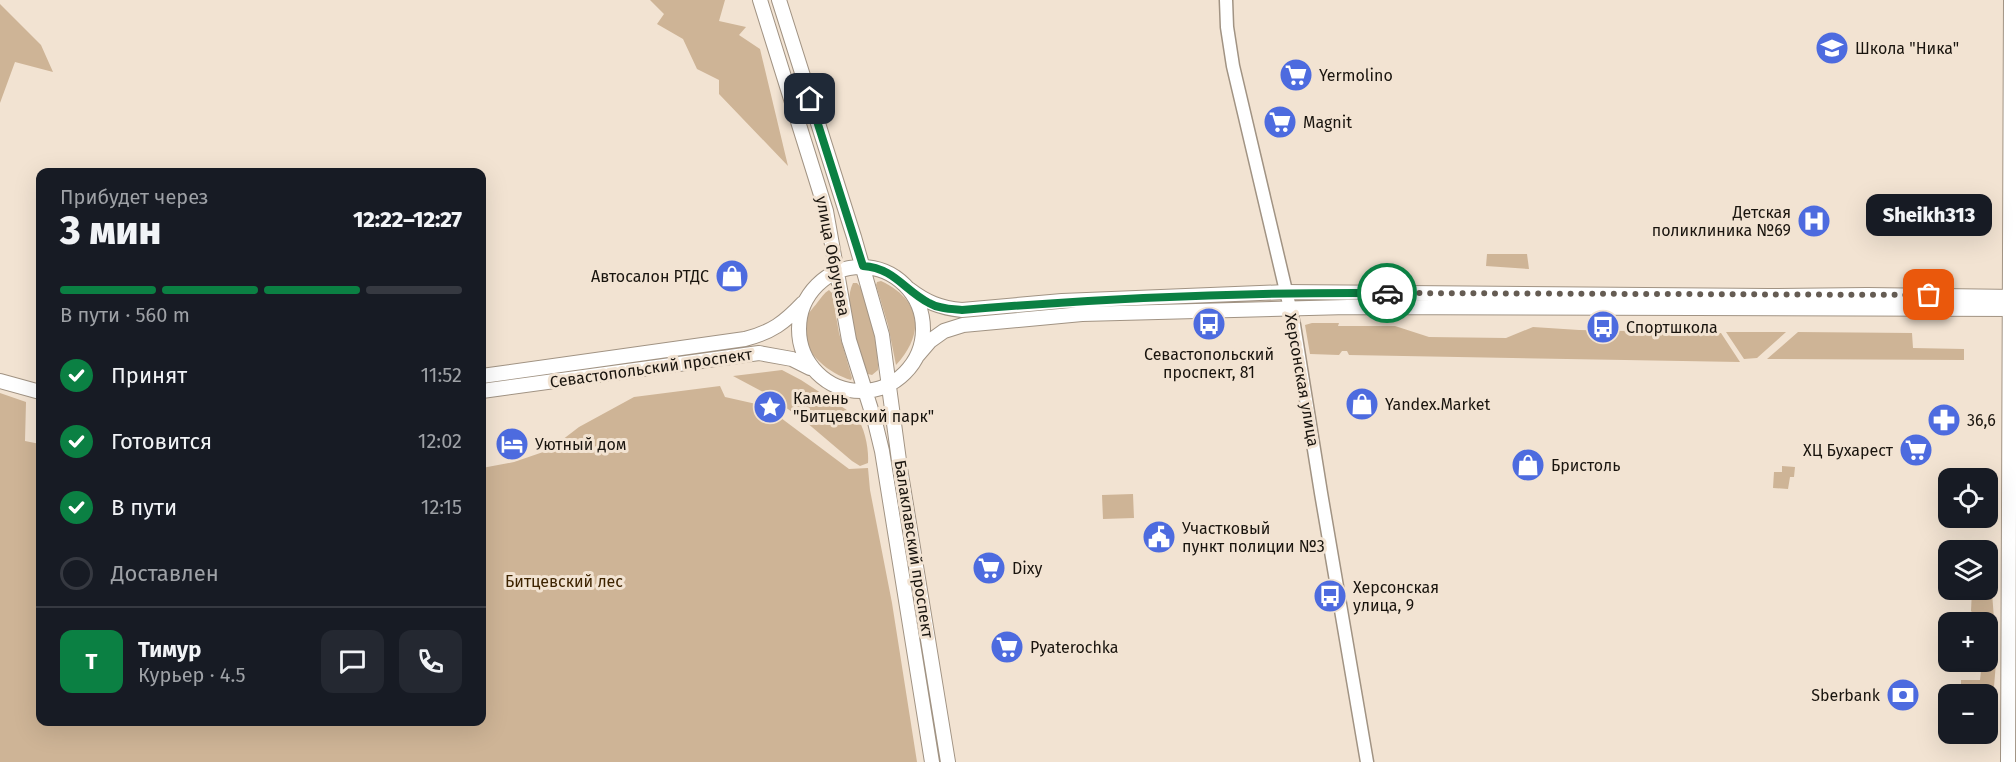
<!DOCTYPE html>
<html lang="ru">
<meta charset="utf-8">
<style>
:root{--surface:#171b24;--page:#242831;--text:#f1f3f6;--muted:#9ea1a6;--line:#363941;--accent:#0b8043}
body{margin:0;font-family:"Fira Sans",sans-serif;background:var(--page);color:var(--text);height:100vh;display:flex;flex-direction:column;font-size:22px;white-space:nowrap}
*{box-sizing:border-box;margin:0}
p{font-size:20px;color:var(--muted)}
.icon{flex:none;width:33px;height:33px;fill:none;stroke:currentColor;stroke-width:2;stroke-linecap:round;stroke-linejoin:round}
.map{position:relative;flex:1;overflow:hidden}
.panel{position:absolute;left:36px;top:168px;width:450px;height:558px;display:flex;flex-direction:column;background:var(--surface);border-radius:12px;box-shadow:0 6px 24px #0002}
.panel>*{flex:none}
.controls{position:absolute;left:1938px;top:468px;display:grid;gap:12px}
.controls a{display:grid;place-items:center;width:60px;height:60px;border-radius:12px;background:var(--surface);box-shadow:0 6px 24px #0002;font-size:30px}
.pin{position:absolute;display:grid;place-items:center;width:51px;height:51px;color:#fff;margin:-26px;border-radius:12px;box-shadow:0 3px 9px #0006}
.courier{position:absolute;display:grid;place-items:center;width:60px;height:60px;margin:-30px;border:4px solid #0b8043;border-radius:50%;background:#fff;color:#222;box-shadow:0 2px 8px #0007}
.bubble{position:absolute;height:42px;border-radius:12px;background:var(--surface);box-shadow:0 6px 24px #0002;font-size:20px;font-weight:800;line-height:42px;text-align:center}
.summary em{font-style:normal;font-weight:800}
.summary div{display:flex;flex-direction:column-reverse}
.summary{display:flex;align-items:center;justify-content:space-between;height:102px;padding:0 24px}
h1{font-size:39px;font-weight:800;line-height:45px}
.bar{display:grid;grid-template-columns:repeat(4,1fr);gap:9px 6px;align-content:center;height:72px;padding:0 24px}
.bar i{height:8px;border-radius:4px;background:var(--line)}
.bar .current{background:var(--accent)}
.bar p{grid-column:span 4}
.line{display:flex;align-items:center;gap:15px;padding:0 24px;border-top:2px solid var(--line)}
.line div{flex:1}
.round{display:grid;place-items:center;flex:none;width:63px;height:63px;border-radius:12px;background:var(--page)}
ol{padding:0 24px;list-style:none}
li{display:flex;align-items:center;gap:18px;height:66px}
li p{margin-inline-start:auto}
li .icon{padding:6px;border-radius:50%;background:var(--accent);color:#fff;stroke-width:4}
li:last-child{color:var(--muted)}
li i{width:33px;height:33px;border:3px solid var(--line);border-radius:50%}
.map>svg:first-child{display:block}
.green{fill:#ceb496}
.lines{fill:none;stroke-linecap:round;stroke-linejoin:round}
.tertiary-casing{stroke:#a19383;stroke-width:15}
.secondary-casing{stroke:#a19383;stroke-width:16}
.tertiary{stroke:#fff;stroke-width:12}
.secondary{stroke:#fff;stroke-width:14}
.done{stroke:#655c53;stroke-width:6;stroke-dasharray:0 10.8}
.route{stroke:#0b8043;stroke-width:8}
.labels{text-anchor:middle;dominant-baseline:central;stroke-width:6;stroke-linejoin:round;paint-order:stroke}
.poi-label{font-size:16px;fill:#19140e;stroke:#f2e3d2;text-anchor:start}
.street-label{font-size:16px;fill:#19140e;stroke:#f2e3d2}
.park-label{font-size:16px;fill:#3d2300;stroke:#f2e3d2}
</style>
<div class="map">
<svg width="2016" height="762" viewBox="0 0 2016 762">
<rect width="100%" height="100%" fill="#f2e3d2"/>
<!-- green -->
<path class="green" d="M650,0h75l-6,21 27,6 -7,8 21,14 28,117 -69,-72v-14l-22,-11 -14,-30 -26,-15 7,-10z
M0,4l41,41 12,27 -38,-10 -15,41z
M1487,254h40l2,15 -43,-3z
M881,281c41,19 44,53 15,84l-8,-40 -12,-40 1,-3z
M853,283h4c12,11 20,64 21,81v6l-6,5 -4,-1c-11,-20 -26,-70 -15,-91z
M829,290l3,3 7,40 13,45 -1,2c-24,-7 -55,-32 -45,-61 2,-6 7,-11 11,-16 4,-5 7,-10 12,-13z
M1312,323h27l-1,3h57l34,11 77,1 27,-11 46,3 142,3 19,29 -391,-7 -2,-4h-5l-3,4 -29,-1 -5,-29z
M1726,332h60l-29,26 -13,1z
M1798,332l114,1 1,15 51,1v11l-197,-1z
M782,370l19,10 55,36c9,12 13,33 12,47l-8,3 -8,-5 -46,-39 -39,-28 -34,-18z
M720,386l5,11 40,9 84,63 19,-1 2,22 22,113 25,159h-917v-369l26,9 -1,39 15,3v278h442v-254l32,-6 35,-12 30,-23 55,-30z
M1782,466l13,1 -1,10h-4l-2,12 -15,-1 1,-16h8z
M1133,494l1,24 -31,1 -1,-24z
M1988,579h3l5,67 -8,-12v-12h-8l-9,-11 1,-21h16z
M1988,649l8,13 -2,25 -1,3h-32v-10h19l1,-9h-21l1,-9h27z"/>
<g class="lines">
<!-- tertiary casing -->
<g class="tertiary-casing">
<path id="tertiary" d="M1226,0l1,27 6,39 61,259 27,168 46,269"/>
</g>
<!-- secondary casing -->
<g class="secondary-casing">
<path id="secondary" d="M760,0l66,211 23,129 26,82 7,29 50,311
M779,0l75,237 28,98 18,133 48,294
M799 329a62 62 0 1 1 124 0a62 62 0 1 1-124 0Z
M909,289c17,13 31,19 53,21l100,-9 224,-9 482,4 99,-1 149,2
M918,355l12,-14 14,-10 19,-6 119,-11 266,-7 668,2
M482,376l263,-37c27,-7 39,-16 58,-36
M0,381l40,11
M482,391l277,-38 33,6 18,9
M2008,762l3,-762"/>
</g>
<!-- tertiary -->
<use href="#tertiary" class="tertiary"/>
<!-- secondary -->
<use href="#secondary" class="secondary"/>
</g>
<g class="lines">
<!-- done -->
<path class="done" d="M1387,293l542,2"/>
<!-- route -->
<path class="route" d="M810,99l53,167c31,2 41,24 66,37 10,6 22,6 33,7 141,-12 283,-18 425,-17"/>
</g>
<!-- icons -->
<defs>
<g id="school-disc" transform="scale(1.725)"><circle r="9.5" fill="#4d6bdf" stroke="#f2e3d2"/><path d="M0-5L7-2L0 1L-7-2ZM-4 1L0 2.5L4 1V4Q0 6-4 4Z" fill="#fff"/></g>
<g id="supermarket-disc" transform="scale(1.725)"><circle r="9.5" fill="#4d6bdf" stroke="#f2e3d2"/><path d="M-6-5.5h2.5l.6 2H6L4.5 2H-2.5L-4.4-4H-6ZM-1.5 3.2a1.3 1.3 0 1 0 .1 0ZM3 3.2a1.3 1.3 0 1 0 .1 0Z" fill="#fff"/></g>
<g id="hospital-disc" transform="scale(1.725)"><circle r="9.5" fill="#4d6bdf" stroke="#f2e3d2"/><path d="M-5-5h3v3.5h4V-5h3V5h-3V1.5h-4V5h-3Z" fill="#fff"/></g>
<g id="shop-disc" transform="scale(1.725)"><circle r="9.5" fill="#4d6bdf" stroke="#f2e3d2"/><path d="M-5-2.5h2.3a2.7 3.5 0 0 1 5.4 0H5L5.5 6h-11ZM-1.5-2.5h3a1.5 2.3 0 0 0-3 0Z" fill="#fff"/></g>
<g id="bus-disc" transform="scale(1.725)"><circle r="9.5" fill="#4d6bdf" stroke="#f2e3d2"/><path d="M-5-6H5V4H4V6H2V4H-2V6H-4V4H-5ZM-3.5-4V0h7V-4ZM-3.5 1.2v1.5H-2V1.2ZM2 1.2v1.5H3.5V1.2Z" fill="#fff"/></g>
<g id="sight-disc" transform="scale(1.725)"><circle r="9.5" fill="#4d6bdf" stroke="#f2e3d2"/><path d="M0-6L1.8-2.2L6-1.7L2.9 1.2L3.7 5.4L0 3.3L-3.7 5.4L-2.9 1.2L-6-1.7L-1.8-2.2Z" fill="#fff"/></g>
<g id="pharmacy-disc" transform="scale(1.725)"><circle r="9.5" fill="#4d6bdf" stroke="#f2e3d2"/><path d="M-2-6h4v4h4v4h-4v4h-4v-4h-4v-4h4Z" fill="#fff"/></g>
<g id="hotel-disc" transform="scale(1.725)"><circle r="9.5" fill="#4d6bdf" stroke="#f2e3d2"/><path d="M-6-4.5h1.5V1H6V5H4.5V3h-9V5H-6ZM-4 0a1.8 1.8 0 1 1 3.6 0ZM.5 0V-2.5h3Q6-2.5 6 0Z" fill="#fff"/></g>
<g id="civic-disc" transform="scale(1.725)"><circle r="9.5" fill="#4d6bdf" stroke="#f2e3d2"/><path d="M-.6-6.5H3V-4.5H.6V-3L4-1V1h2V6H-6V1h2V-1L-.6-3ZM-1.2 2.5V6h2.4V2.5Z" fill="#fff"/></g>
<g id="bank-disc" transform="scale(1.725)"><circle r="9.5" fill="#4d6bdf" stroke="#f2e3d2"/><path d="M-6-4H6V4H-6ZM0-2.3a2.3 2.3 0 1 0 0 4.6a2.3 2.3 0 1 0 0-4.6Z" fill="#fff"/></g>
</defs>
<g fill-rule="evenodd">
<use href="#school-disc" x="1832" y="48"/>
<use href="#supermarket-disc" x="1296" y="75"/>
<use href="#supermarket-disc" x="1280" y="122"/>
<use href="#hospital-disc" x="1814" y="221"/>
<use href="#shop-disc" x="732" y="276"/>
<use href="#bus-disc" x="1209" y="324"/>
<use href="#bus-disc" x="1603" y="327"/>
<use href="#shop-disc" x="1362" y="404"/>
<use href="#sight-disc" x="770" y="407"/>
<use href="#pharmacy-disc" x="1944" y="420"/>
<use href="#hotel-disc" x="512" y="444"/>
<use href="#supermarket-disc" x="1916" y="450"/>
<use href="#shop-disc" x="1528" y="465"/>
<use href="#civic-disc" x="1159" y="537"/>
<use href="#supermarket-disc" x="989" y="568"/>
<use href="#bus-disc" x="1330" y="596"/>
<use href="#supermarket-disc" x="1007" y="647"/>
<use href="#bank-disc" x="1903" y="695"/>
</g>
<g class="labels">
<!-- poi labels -->
<g class="poi-label">
<text x="1855" y="48">Школа "Ника"</text>
<text x="1319" y="75">Yermolino</text>
<text x="1303" y="122">Magnit</text>
<text x="1791" y="212" text-anchor="end">Детская<tspan x="1791" dy="18">поликлиника №69</tspan></text>
<text x="709" y="276" text-anchor="end">Автосалон РТДС</text>
<text x="1626" y="327">Спортшкола</text>
<text x="1209" y="354" text-anchor="middle">Севастопольский<tspan x="1209" dy="18">проспект, 81</tspan></text>
<text x="793" y="398">Камень<tspan x="793" dy="18">"Битцевский парк"</tspan></text>
<text x="1385" y="404">Yandex.Market</text>
<text x="1967" y="420">36,6</text>
<text x="535" y="444">Уютный дом</text>
<text x="1893" y="450" text-anchor="end">ХЦ Бухарест</text>
<text x="1551" y="465">Бристоль</text>
<text x="1182" y="528">Участковый<tspan x="1182" dy="18">пункт полиции №3</tspan></text>
<text x="1012" y="568">Dixy</text>
<text x="1353" y="587">Херсонская<tspan x="1353" dy="18">улица, 9</tspan></text>
<text x="1030" y="647">Pyaterochka</text>
<text x="1880" y="695" text-anchor="end">Sberbank</text>
</g>
<!-- street labels -->
<g class="street-label">
<text transform="translate(833 256) rotate(79)">улица Обручева</text>
<text transform="translate(651 368) rotate(-8)">Севастопольский проспект</text>
<text transform="translate(1302 380) rotate(80)">Херсонская улица</text>
<text transform="translate(914 549) rotate(81)">Балаклавский проспект</text>
</g>
<!-- park labels -->
<g class="park-label">
<text x="564" y="581">Битцевский лес</text>
</g>
</g>
</svg>
<div class="controls">
<a><svg class="icon" aria-label="locate" viewBox="0 0 24 24"><circle cx="12" cy="12" r="6"/><path d="M12 2v4M12 18v4M2 12h4M18 12h4"/></svg></a>
<a><svg class="icon" aria-label="layers" viewBox="0 0 24 24"><path d="M12 4l9 5-9 5-9-5zM3 14l9 5 9-5"/></svg></a>
<a>+</a>
<a>−</a>
</div>
<div class="pin" style="left:1929px;top:295px;background:#ea580c"><svg class="icon" aria-label="bag" viewBox="0 0 24 24"><path d="M5 8h14l-1 12H6zM9 8a3 3 0 0 1 6 0"/></svg></div>
<div class="pin" style="left:810px;top:99px;background:#1f2937"><svg class="icon" aria-label="home" viewBox="0 0 24 24"><path d="M3 11l9-7 9 7M6 9v11h12V9"/></svg></div>
<div class="courier" style="left:1387px;top:293px"><svg class="icon" aria-label="car" viewBox="0 0 24 24"><path d="M5 17H2v-5l4-1 3-4h7l3 4 3 1v5h-3M9 17h6M6 11h13"/><circle cx="7" cy="17" r="2"/><circle cx="17" cy="17" r="2"/></svg></div>
<div class="bubble" style="left:1866px;top:194px;width:126px">Sheikh313</div>
<section class="panel">
<div class="summary"><div><h1>3 мин</h1><p>Прибудет через</p></div><em>12:22–12:27</em></div>
<div class="bar"><i class="current"></i><i class="current"></i><i class="current"></i><i></i><p>В пути · 560 m</p></div>
<ol>
<li><svg class="icon" aria-label="check" viewBox="0 0 24 24"><path d="M5 12l5 5 9-10"/></svg>Принят<p>11:52</p></li>
<li><svg class="icon" aria-label="check" viewBox="0 0 24 24"><path d="M5 12l5 5 9-10"/></svg>Готовится<p>12:02</p></li>
<li><svg class="icon" aria-label="check" viewBox="0 0 24 24"><path d="M5 12l5 5 9-10"/></svg>В пути<p>12:15</p></li>
<li><i></i>Доставлен</li>
</ol>
<div class="line" style="height:108px"><b class="round" style="background:var(--accent);color:#fff">Т</b><div><b>Тимур</b><p>Курьер · 4.5</p></div><a class="round"><svg class="icon" aria-label="chat" viewBox="0 0 24 24"><path d="M4 5h16v11H9l-5 4z"/></svg></a><a class="round"><svg class="icon" aria-label="phone" viewBox="0 0 24 24"><path d="M5 4h4l2 5-3 2q2 4 5 5l2-3 5 2v4C11 20 4 13 5 4z"/></svg></a></div>
</section>
</div>
